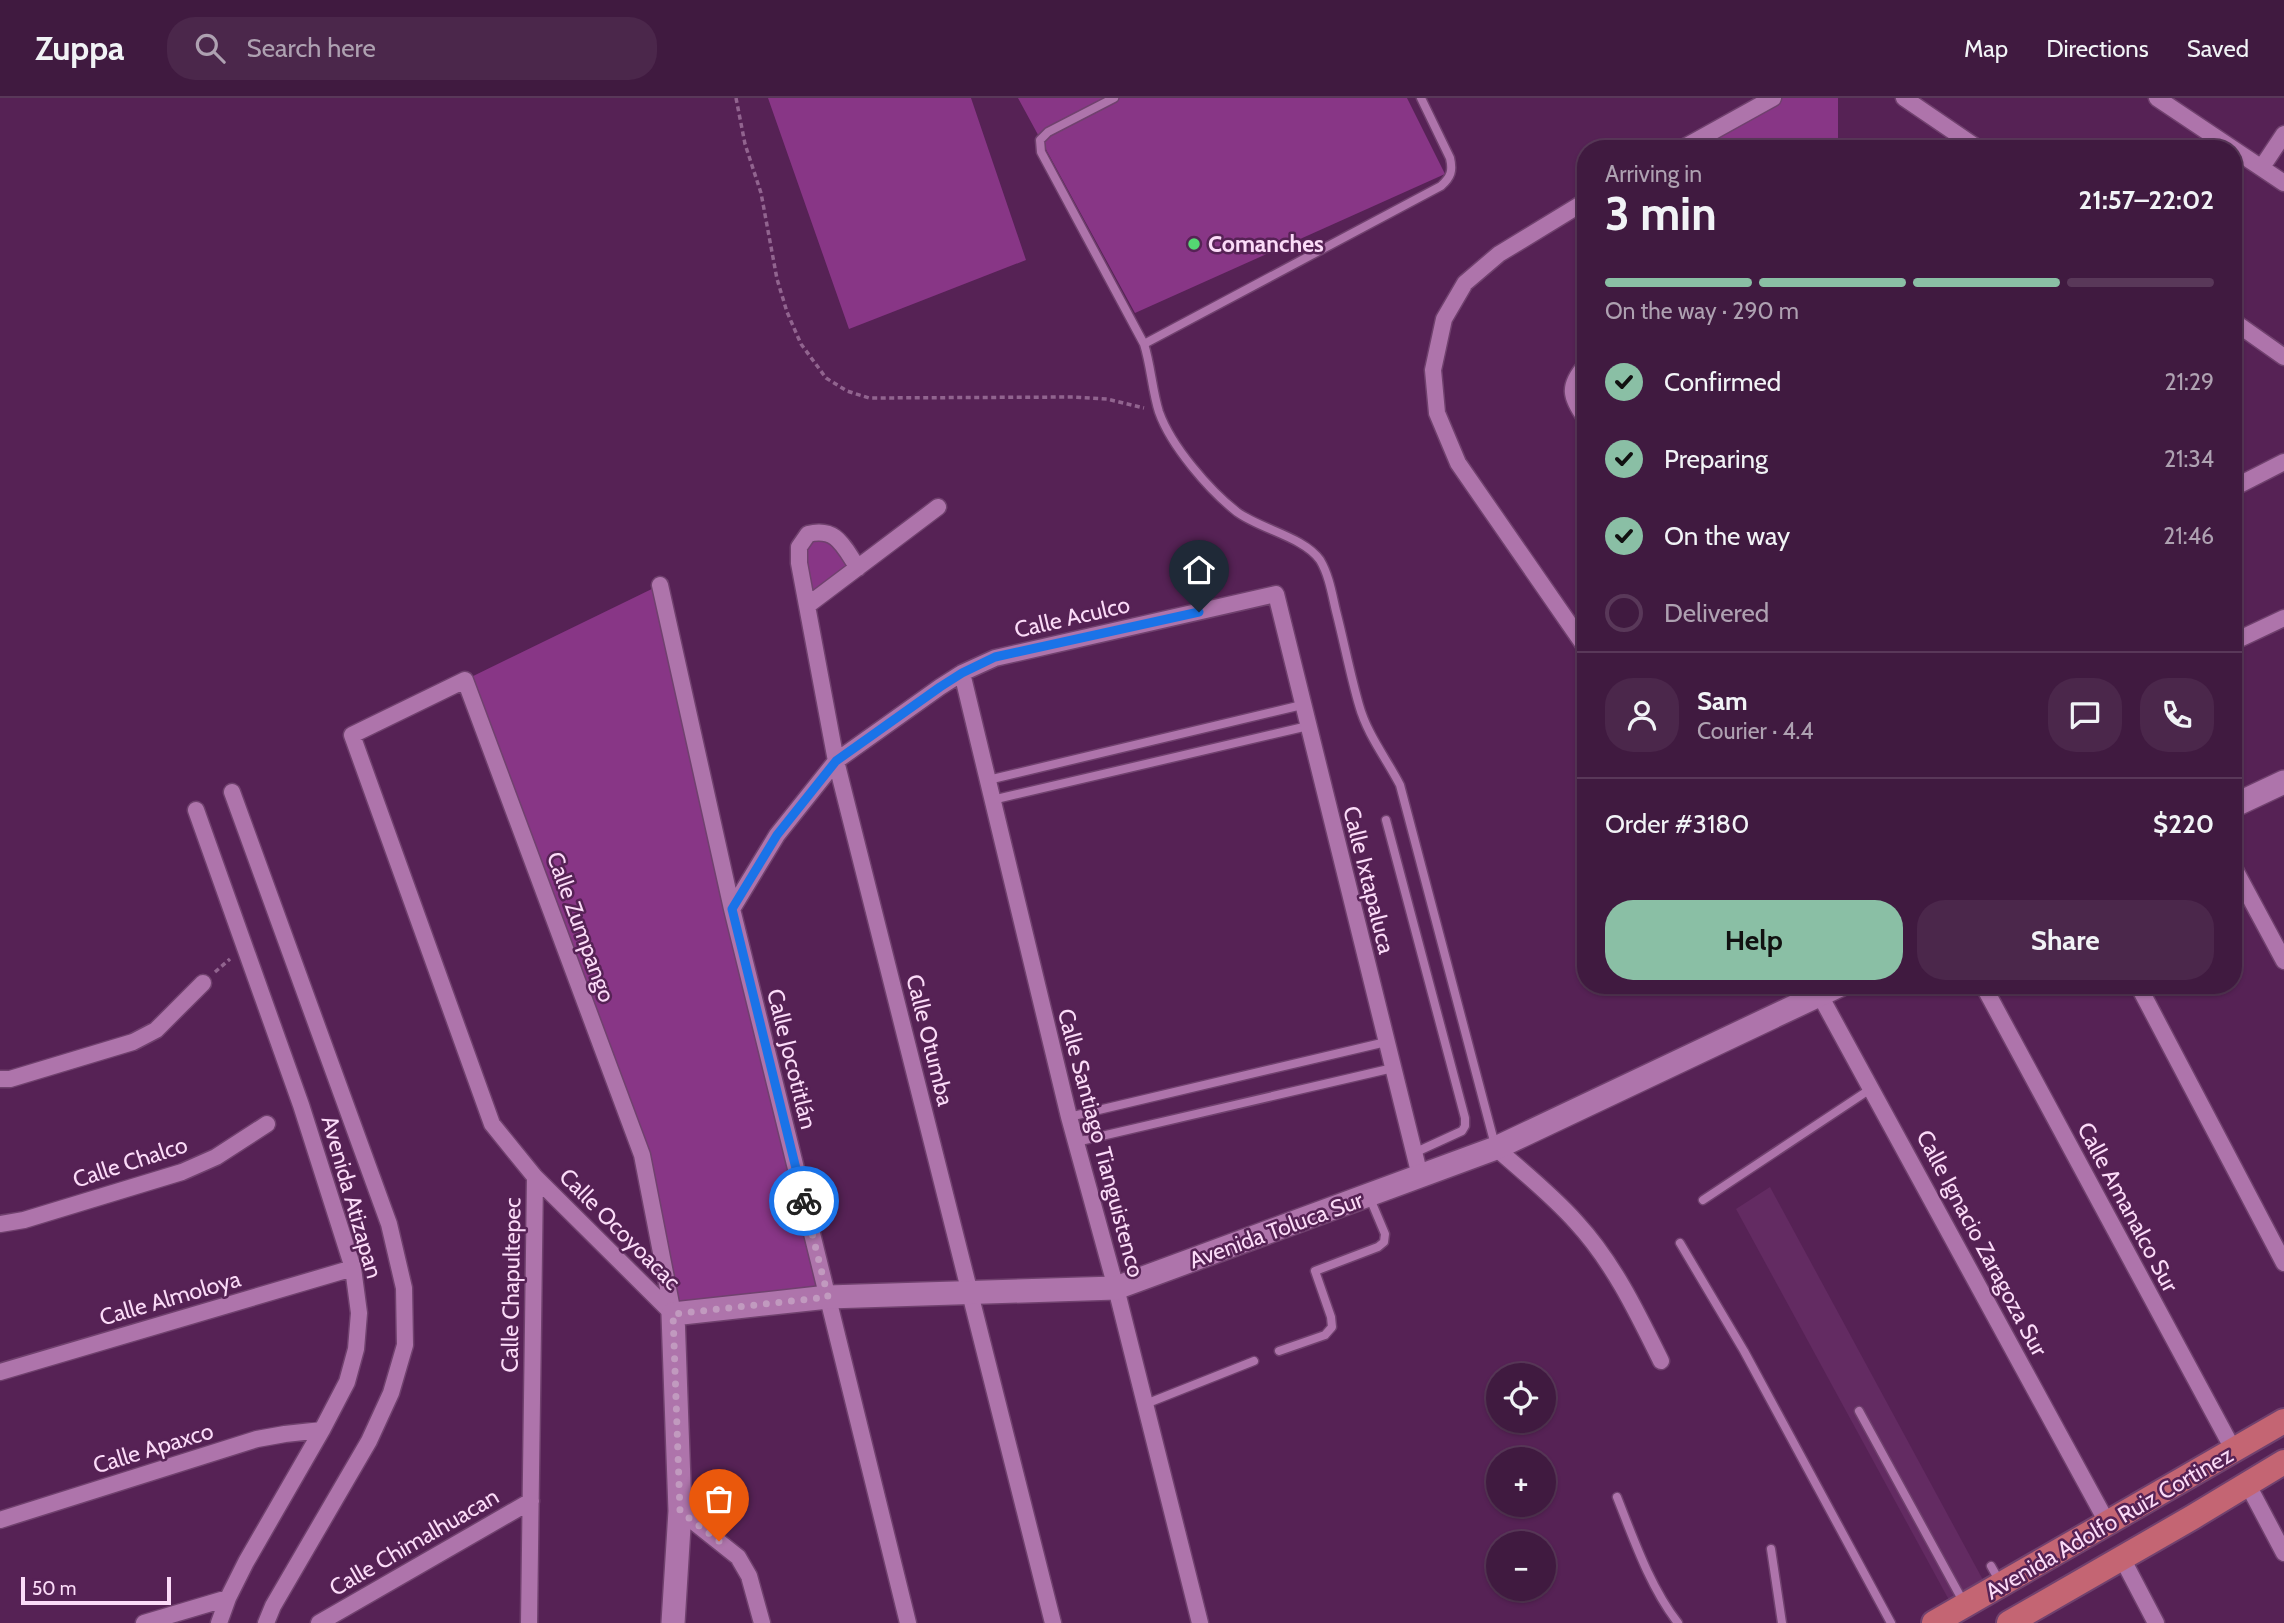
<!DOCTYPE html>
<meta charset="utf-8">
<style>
:root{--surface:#401a40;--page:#4b274b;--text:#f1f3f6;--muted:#aea1b1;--line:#593859;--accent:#8abfa5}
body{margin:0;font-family:Cabin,sans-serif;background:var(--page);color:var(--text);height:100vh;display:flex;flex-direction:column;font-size:26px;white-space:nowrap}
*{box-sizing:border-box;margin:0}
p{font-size:23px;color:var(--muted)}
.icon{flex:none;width:38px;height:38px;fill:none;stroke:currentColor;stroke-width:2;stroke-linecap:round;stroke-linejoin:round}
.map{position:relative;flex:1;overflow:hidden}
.sheet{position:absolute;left:1577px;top:42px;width:665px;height:854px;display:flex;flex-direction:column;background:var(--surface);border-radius:28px;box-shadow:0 2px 5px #0004,0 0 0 2px var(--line)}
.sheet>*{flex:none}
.buttons{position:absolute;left:1486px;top:1265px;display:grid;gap:14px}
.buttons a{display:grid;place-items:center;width:70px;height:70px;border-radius:50%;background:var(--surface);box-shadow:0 2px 5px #0004,0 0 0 2px var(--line);font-size:35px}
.scale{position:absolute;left:21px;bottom:18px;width:150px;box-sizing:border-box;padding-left:7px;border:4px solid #fbdbf8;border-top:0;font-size:19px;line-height:24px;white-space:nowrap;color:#fbdbf8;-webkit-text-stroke:5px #562255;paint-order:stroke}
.pin{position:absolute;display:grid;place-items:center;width:60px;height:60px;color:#fff;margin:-72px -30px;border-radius:50% 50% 50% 0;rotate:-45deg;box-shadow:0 0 7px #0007}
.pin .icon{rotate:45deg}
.courier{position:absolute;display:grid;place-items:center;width:70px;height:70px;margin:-35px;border:5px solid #1a73e8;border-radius:50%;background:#fff;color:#222;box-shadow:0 2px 9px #0007}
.headline em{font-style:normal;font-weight:700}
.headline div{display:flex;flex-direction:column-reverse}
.headline{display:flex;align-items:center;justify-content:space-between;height:119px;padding:0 28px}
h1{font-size:46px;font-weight:700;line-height:52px}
.bar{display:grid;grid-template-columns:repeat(4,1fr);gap:10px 7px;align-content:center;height:84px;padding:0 28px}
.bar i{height:9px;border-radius:5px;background:var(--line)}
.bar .active{background:var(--accent)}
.bar p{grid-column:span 4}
.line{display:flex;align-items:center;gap:18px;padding:0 28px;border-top:2px solid var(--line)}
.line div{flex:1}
.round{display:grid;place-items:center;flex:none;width:74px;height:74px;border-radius:28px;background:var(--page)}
ol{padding:0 28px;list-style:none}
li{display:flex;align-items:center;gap:21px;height:77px}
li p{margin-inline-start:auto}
li .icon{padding:7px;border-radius:50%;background:var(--accent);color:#111;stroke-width:4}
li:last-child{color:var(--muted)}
li i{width:38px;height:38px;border:4px solid var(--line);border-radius:50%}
.cta{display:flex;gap:14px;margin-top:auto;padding:14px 28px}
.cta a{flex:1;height:80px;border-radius:28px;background:var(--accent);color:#111;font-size:28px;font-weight:700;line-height:80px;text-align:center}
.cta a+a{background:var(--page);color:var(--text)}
header{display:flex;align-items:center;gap:42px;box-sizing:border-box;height:98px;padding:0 35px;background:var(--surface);border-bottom:2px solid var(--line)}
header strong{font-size:33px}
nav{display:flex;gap:38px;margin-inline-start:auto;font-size:24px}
.search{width:490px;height:63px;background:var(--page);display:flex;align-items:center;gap:18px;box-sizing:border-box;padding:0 24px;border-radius:28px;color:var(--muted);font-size:26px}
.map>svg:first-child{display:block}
.built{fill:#632b62}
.green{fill:#883686}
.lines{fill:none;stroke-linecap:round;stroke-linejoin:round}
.lane-casing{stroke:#70416e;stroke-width:11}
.street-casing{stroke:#70416e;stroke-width:19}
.secondary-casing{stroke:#70416e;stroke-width:26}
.primary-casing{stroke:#70416e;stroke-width:28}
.path{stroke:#91648f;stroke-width:3.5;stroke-dasharray:5 3.5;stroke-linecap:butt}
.lane{stroke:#ae74ab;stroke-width:8}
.street{stroke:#ae74ab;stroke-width:16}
.secondary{stroke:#ae74ab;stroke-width:23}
.primary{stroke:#c46573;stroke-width:24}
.done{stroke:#c19abf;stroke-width:7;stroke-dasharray:0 12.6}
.route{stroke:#1a73e8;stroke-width:9}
.poi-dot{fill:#54d672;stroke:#562255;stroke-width:2.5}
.labels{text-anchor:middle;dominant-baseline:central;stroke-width:5;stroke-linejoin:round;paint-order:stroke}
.poi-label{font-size:23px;font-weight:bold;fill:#fbdbf8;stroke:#562255;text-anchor:start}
.street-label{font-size:23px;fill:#fbdbf8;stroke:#562255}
</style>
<header>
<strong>Zuppa</strong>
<div class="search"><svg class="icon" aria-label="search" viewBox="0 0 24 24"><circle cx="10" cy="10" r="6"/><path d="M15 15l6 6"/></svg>Search here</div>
<nav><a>Map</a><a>Directions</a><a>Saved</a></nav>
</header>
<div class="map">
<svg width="2284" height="1525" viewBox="0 0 2284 1525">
<rect width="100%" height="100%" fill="#562255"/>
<!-- built -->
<path class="built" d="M1770,1089l219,404 -34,20 -219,-402z"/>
<!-- green -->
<path class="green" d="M768,0h203l55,162 -177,69z
M1018,0h389l38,76 -310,139z
M1767,0h71v51h-158z
M821,432l37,38 -50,37 -9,-42 9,-29z
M660,487l168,712 -155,17 -31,-159 -177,-475z"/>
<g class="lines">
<!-- lane casing -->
<g class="lane-casing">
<path id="lane" d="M1114,0l-66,34 -8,8 1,12 103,192c7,22 8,46 15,68 12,34 50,78 78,100 23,17 67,25 83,48 9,15 12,34 16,51 8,31 14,63 23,94 8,29 27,53 41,80l95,360
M1144,246l297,-158c10,-9 12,-15 9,-28l-29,-60
M988,682l314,-75
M992,702l316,-74
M1386,722l79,298v8l-3,5 -48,22
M1069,1019l317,-75
M1076,1044l317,-74
M1703,1102l169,-112
M1680,1145l64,108 147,272
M1279,1253l46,-16 7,-8 -1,-10 -16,-46 63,-24 6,-5 1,-8 -16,-38
M1143,1307l111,-44
M1859,1313l105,192
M1617,1399c17,43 33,90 61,126
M1771,1451l11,74
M1991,1468l9,16"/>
</g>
<!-- street casing -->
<g class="street-casing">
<path id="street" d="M1904,0l75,51
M2157,0l127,85
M1681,51l92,-51
M2262,69l22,-33
M1586,103l-87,53 -34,29 -21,36 -11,51 4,43 21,50 128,185
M2233,223l51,36
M1586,267c-19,21 -16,32 0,54
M2233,390l51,-26
M858,470c-15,-22 -21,-41 -50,-34l-9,13v16l37,198 217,862
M660,487l72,324 176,714
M808,507l130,-98
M2233,544l51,-24
M962,575l107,444 47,171 84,335
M465,582l177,475 31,159 -138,-137 -43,-53 -140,-389z
M232,694l157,432 15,64 1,57 -14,48 -22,48 -96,165 -7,17
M196,712l105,295 52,163 6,45 -3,36 -9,33 -25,48 -76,132 -18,36 -9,25
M2233,768l51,95
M732,811l45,-74 59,-74 104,-74 22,-14 33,-15 281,-64 144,582
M1983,887l251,466
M2138,887l146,278
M1816,890l292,536
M0,981h10l123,-37 23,-12 47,-47
M1496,1050c27,24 56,47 80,74 37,40 61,90 85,139
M0,1126l24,-4 158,-48 34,-15 51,-33
M0,1274l353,-104
M2248,1387l36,68
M680,1413l58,46 11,19 13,47
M0,1422l257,-81 28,-5 37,-4
M2122,1460l34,65
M144,1525l84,-25
M319,1525l212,-122
M529,1525l6,-446"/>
</g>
<!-- secondary casing -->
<g class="secondary-casing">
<path id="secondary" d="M2233,708l51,-24
M673,1525l7,-112 -7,-197 155,-17 288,-9 380,-140 344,-163"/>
</g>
<!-- primary casing -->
<g class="primary-casing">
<path id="primary" d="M1934,1525l350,-202
M2009,1525l184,-106 91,-55"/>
</g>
<!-- path -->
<path class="path" d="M736,0l9,46 16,49 16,86 10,33 14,32 25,34 21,13 22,7 204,-1 34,2 37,9
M215,874l15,-13"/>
<!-- lane -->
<use href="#lane" class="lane"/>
<!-- street -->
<use href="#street" class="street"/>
<!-- secondary -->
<use href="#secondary" class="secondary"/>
<!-- primary -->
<use href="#primary" class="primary"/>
</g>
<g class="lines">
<!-- done -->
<path class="done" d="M719,1443l-39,-30 -7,-197 155,-17 -24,-96"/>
<!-- route -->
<path class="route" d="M804,1103l-72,-292 45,-74 59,-74 104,-74 22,-14 33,-16 204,-45"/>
</g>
<!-- markers -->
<circle class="poi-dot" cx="1194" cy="146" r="7"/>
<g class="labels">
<!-- poi labels -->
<g class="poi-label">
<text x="1208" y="146">Comanches</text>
</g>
<!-- street labels -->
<g class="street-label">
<text transform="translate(1072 519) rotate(-13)">Calle Aculco</text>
<text transform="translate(1369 782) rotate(76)">Calle Ixtapaluca</text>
<text transform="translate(581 829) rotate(70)">Calle Zumpango</text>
<text transform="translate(930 942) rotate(76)">Calle Otumba</text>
<text transform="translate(792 961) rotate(76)">Calle Jocotitlán</text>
<text transform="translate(1101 1045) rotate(75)">Calle Santiago Tianguistenco</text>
<text transform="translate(130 1064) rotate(-18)">Calle Chalco</text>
<text transform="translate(352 1099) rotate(74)">Avenida Atizapan</text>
<text transform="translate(2128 1109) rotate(62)">Calle Amanalco Sur</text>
<text transform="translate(620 1131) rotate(45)">Calle Ocoyoacac</text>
<text transform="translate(1276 1132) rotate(-20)">Avenida Toluca Sur</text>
<text transform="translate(1982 1145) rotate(62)">Calle Ignacio Zaragoza Sur</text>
<text transform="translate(511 1187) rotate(-89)">Calle Chapultepec</text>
<text transform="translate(170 1200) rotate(-16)">Calle Almoloya</text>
<text transform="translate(153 1350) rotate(-17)">Calle Apaxco</text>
<text transform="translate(2109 1425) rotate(-30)">Avenida Adolfo Ruiz Cortinez</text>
<text transform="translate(414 1444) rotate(-30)">Calle Chimalhuacan</text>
</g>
</g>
</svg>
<div class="buttons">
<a><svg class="icon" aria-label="locate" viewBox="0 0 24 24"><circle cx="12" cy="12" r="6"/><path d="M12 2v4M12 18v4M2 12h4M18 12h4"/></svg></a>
<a>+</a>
<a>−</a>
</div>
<div class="scale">50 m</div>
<div class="pin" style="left:719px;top:1443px;background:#ea580c"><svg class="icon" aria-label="bag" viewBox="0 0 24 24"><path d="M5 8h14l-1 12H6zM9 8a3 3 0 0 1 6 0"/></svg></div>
<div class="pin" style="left:1199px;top:514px;background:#1f2937"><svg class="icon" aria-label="home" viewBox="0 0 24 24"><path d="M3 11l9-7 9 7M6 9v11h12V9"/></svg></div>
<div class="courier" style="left:804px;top:1103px"><svg class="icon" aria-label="bike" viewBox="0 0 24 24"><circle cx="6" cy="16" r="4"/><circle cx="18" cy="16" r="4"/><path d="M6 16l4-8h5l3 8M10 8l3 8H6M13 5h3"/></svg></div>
<section class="sheet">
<div class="headline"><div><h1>3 min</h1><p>Arriving in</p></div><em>21:57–22:02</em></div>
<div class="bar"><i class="active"></i><i class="active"></i><i class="active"></i><i></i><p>On the way · 290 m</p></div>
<ol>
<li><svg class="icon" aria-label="check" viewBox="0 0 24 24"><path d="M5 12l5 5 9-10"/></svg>Confirmed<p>21:29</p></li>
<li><svg class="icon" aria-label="check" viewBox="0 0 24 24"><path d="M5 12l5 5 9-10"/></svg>Preparing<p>21:34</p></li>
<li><svg class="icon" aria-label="check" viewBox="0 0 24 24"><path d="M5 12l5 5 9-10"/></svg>On the way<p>21:46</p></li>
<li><i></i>Delivered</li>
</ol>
<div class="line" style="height:126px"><a class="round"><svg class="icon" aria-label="person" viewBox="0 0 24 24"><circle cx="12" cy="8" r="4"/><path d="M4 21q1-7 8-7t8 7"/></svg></a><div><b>Sam</b><p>Courier · 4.4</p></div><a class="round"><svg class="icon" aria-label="chat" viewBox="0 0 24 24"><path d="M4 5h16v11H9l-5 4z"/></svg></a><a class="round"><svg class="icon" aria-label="phone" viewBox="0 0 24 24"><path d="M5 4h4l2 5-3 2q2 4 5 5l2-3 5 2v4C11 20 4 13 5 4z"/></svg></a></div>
<div class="line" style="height:91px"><div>Order #3180</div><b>$220</b></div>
<div class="cta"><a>Help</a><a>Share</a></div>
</section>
</div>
